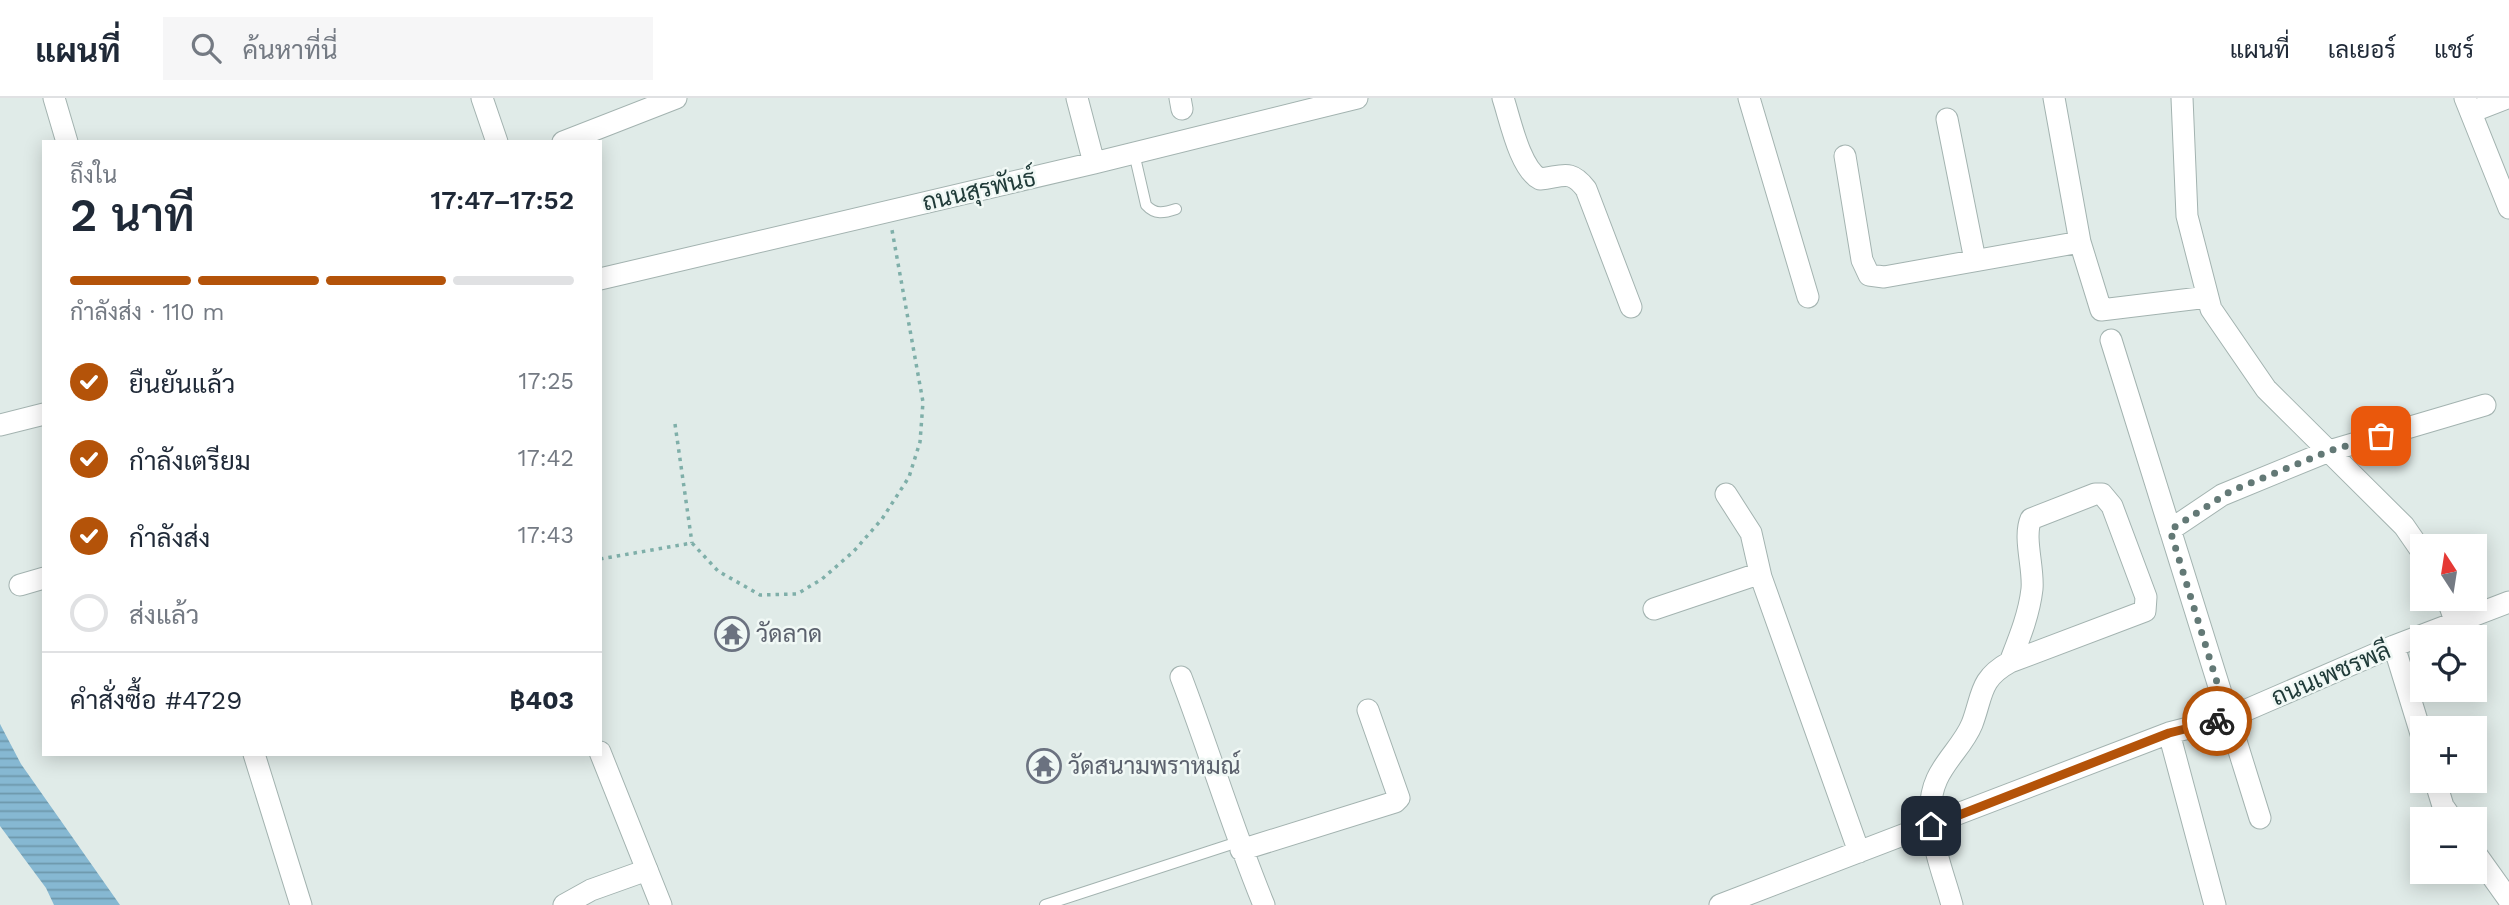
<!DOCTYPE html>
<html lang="th">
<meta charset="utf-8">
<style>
:root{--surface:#fff;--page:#f6f6f7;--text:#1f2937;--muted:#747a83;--line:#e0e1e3;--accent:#b45309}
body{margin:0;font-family:"Work Sans",Sarabun,sans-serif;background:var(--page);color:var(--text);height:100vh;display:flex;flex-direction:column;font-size:26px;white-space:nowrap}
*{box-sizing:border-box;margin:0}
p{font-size:23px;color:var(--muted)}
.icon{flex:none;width:38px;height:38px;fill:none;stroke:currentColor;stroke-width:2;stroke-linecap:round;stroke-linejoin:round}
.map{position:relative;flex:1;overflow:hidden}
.side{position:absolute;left:42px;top:42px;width:560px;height:616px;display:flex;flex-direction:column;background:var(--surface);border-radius:0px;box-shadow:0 4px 18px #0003}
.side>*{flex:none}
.needle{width:46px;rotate:348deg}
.controls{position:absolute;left:2410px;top:436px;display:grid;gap:14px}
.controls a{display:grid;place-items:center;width:77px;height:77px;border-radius:0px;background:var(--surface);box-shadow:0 4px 18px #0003;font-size:35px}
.pin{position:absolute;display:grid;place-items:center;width:60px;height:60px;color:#fff;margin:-30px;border-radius:14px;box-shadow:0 4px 10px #0006}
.courier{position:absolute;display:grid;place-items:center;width:70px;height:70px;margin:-35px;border:5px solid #b45309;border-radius:50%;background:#fff;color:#222;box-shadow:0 2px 9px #0007}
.summary em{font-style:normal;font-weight:600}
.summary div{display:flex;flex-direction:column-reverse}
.summary{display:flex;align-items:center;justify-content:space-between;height:119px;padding:0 28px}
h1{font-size:46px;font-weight:600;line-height:52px}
.bar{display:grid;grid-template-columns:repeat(4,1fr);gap:10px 7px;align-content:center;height:84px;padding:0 28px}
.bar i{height:9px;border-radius:5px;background:var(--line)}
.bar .selected{background:var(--accent)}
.bar p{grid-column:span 4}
.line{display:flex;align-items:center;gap:18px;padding:0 28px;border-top:2px solid var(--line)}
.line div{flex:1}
ol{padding:0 28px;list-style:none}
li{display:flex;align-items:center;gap:21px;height:77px}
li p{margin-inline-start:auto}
li .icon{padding:7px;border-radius:50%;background:var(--accent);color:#fff;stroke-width:4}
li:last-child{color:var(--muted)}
li i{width:38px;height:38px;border:4px solid var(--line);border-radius:50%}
header{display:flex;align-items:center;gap:42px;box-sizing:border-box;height:98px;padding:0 35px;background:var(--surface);border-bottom:2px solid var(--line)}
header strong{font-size:33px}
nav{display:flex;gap:38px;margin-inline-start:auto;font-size:24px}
.search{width:490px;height:63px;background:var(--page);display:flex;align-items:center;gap:18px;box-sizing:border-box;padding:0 24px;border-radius:0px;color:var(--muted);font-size:26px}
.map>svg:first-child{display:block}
.water{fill:url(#water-rules)}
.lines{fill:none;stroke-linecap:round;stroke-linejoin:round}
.service-casing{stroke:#a3b3b0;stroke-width:12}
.minor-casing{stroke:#a3b3b0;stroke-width:23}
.tertiary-casing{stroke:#a3b3b0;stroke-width:23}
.path{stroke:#7fafa9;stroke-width:3.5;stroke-dasharray:3.5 5;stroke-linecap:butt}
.service{stroke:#fff;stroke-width:10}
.minor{stroke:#fff;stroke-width:21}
.tertiary{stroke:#fff;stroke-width:21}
.done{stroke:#637976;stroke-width:7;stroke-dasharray:0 12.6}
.route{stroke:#b45309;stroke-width:9}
.labels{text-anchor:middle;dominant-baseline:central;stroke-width:5;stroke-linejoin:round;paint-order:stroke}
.street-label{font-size:24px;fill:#203b39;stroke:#f0f8f5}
.worship-label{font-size:24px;fill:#5b616d;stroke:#f0f8f5;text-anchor:start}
</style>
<header>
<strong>แผนที่</strong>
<div class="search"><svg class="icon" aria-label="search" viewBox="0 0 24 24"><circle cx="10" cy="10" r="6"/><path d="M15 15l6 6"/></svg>ค้นหาที่นี่</div>
<nav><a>แผนที่</a><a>เลเยอร์</a><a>แชร์</a></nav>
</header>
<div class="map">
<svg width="2509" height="807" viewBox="0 0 2509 807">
<defs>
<pattern id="water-rules" width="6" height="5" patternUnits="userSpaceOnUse" patternTransform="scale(1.75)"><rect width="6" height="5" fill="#86b8d2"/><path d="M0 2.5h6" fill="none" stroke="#6d97ab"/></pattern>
</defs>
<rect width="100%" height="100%" fill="#e0ebe8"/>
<!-- water -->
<path class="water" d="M0,626l21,40 99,141h-66l-8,-17 -46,-62z"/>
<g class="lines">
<!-- service casing -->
<g class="service-casing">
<path id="service" d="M1134,55l12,52c9,10 18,8 30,4
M1045,807l193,-63"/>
</g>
<!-- minor casing -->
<g class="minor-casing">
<path id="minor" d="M54,0l13,44
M1077,0l17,65
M1180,0l2,11
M1503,0c7,21 17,71 37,81 22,-2 30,-11 46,10l45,118
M1749,0l59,199
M2054,0l26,144 21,68 107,-13
M2182,0l5,118 24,93 55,80 138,137 18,26
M2471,14l36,-14
M1947,21l28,141
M563,44l113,-44
M1845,58l17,104 7,15 15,2 196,-35
M600,181l494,-116 263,-65
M2111,242l149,478
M0,327l44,-11
M1726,396l25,39 10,44
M2170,432l52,-35 107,-44 156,-46
M20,487l24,-7
M2447,500l9,25
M1654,511l101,-34 6,2 98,275
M2394,548l28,91
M1181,579c29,76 52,153 83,228
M2169,635l46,172
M254,656l47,151
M2435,682l8,26 9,13
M1241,752l154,-48 4,-4 -31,-88
M2474,753l35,49
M564,807l27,-15 56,-20
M1720,807l449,-172 59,-15 166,-72 115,-44
M1952,807c-10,-38 -33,-87 -15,-126 9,-20 27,-35 35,-55 11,-29 7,-45 38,-62l135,-51 1,-14 -34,-91 -10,-12h-7l-64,25c-8,18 3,49 1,70 -3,26 -13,50 -22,73"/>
</g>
<!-- tertiary casing -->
<g class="tertiary-casing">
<path id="tertiary" d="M482,0l15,44
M2465,0l44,110
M600,654l61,153"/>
</g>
<!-- path -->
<path class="path" d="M675,326l17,119
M600,461l92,-16 26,28 42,24 37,-1 25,-15 32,-28 28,-32 27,-42 11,-35 3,-40 -31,-172"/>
<!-- service -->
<use href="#service" class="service"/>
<!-- minor -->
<use href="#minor" class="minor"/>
<!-- tertiary -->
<use href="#tertiary" class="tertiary"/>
</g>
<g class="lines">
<!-- done -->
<path class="done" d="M2217,623l11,-3 -58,-188 61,-39 98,-40 52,-15"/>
<!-- route -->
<path class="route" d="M1931,728l238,-93 48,-12"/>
</g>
<!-- icons -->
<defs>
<g id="temple-ring" transform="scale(1.75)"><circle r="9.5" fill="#f0f8f5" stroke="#6b7280" stroke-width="1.5"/><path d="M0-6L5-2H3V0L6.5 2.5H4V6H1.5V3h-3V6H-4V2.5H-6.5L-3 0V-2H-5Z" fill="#6b7280"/></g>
</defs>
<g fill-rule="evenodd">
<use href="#temple-ring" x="732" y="536"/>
<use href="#temple-ring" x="1044" y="668"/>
</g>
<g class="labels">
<!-- street labels -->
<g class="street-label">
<text transform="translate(979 92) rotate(-13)">ถนนสุรพันธ์</text>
<text transform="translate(2331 576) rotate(-23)">ถนนเพชรพลี</text>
</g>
<!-- worship labels -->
<g class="worship-label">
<text x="756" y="536">วัดลาด</text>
<text x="1068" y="668">วัดสนามพราหมณ์</text>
</g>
</g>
</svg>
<div class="controls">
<a><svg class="needle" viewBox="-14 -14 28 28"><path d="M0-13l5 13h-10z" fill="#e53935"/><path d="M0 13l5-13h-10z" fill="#747a83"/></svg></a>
<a><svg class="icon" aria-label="locate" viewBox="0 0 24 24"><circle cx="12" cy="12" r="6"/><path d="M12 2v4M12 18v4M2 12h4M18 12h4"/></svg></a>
<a>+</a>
<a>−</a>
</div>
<div class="pin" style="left:2381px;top:338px;background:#ea580c"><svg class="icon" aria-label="bag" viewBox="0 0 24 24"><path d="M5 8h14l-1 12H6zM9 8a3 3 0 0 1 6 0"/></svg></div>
<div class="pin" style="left:1931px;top:728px;background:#1f2937"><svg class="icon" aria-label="home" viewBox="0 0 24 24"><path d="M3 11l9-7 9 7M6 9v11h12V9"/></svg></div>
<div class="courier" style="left:2217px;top:623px"><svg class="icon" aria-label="bike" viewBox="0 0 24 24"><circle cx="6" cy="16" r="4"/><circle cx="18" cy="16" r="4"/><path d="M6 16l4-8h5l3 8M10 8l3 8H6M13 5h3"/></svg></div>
<section class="side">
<div class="summary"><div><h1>2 นาที</h1><p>ถึงใน</p></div><em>17:47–17:52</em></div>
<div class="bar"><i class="selected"></i><i class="selected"></i><i class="selected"></i><i></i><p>กำลังส่ง · 110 m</p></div>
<ol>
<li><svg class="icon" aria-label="check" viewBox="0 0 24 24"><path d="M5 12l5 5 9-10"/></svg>ยืนยันแล้ว<p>17:25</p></li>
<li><svg class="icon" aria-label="check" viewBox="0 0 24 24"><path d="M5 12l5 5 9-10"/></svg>กำลังเตรียม<p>17:42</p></li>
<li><svg class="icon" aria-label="check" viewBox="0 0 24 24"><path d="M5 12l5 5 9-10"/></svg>กำลังส่ง<p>17:43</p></li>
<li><i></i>ส่งแล้ว</li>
</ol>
<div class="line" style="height:91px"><div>คำสั่งซื้อ #4729</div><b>฿403</b></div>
</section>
</div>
